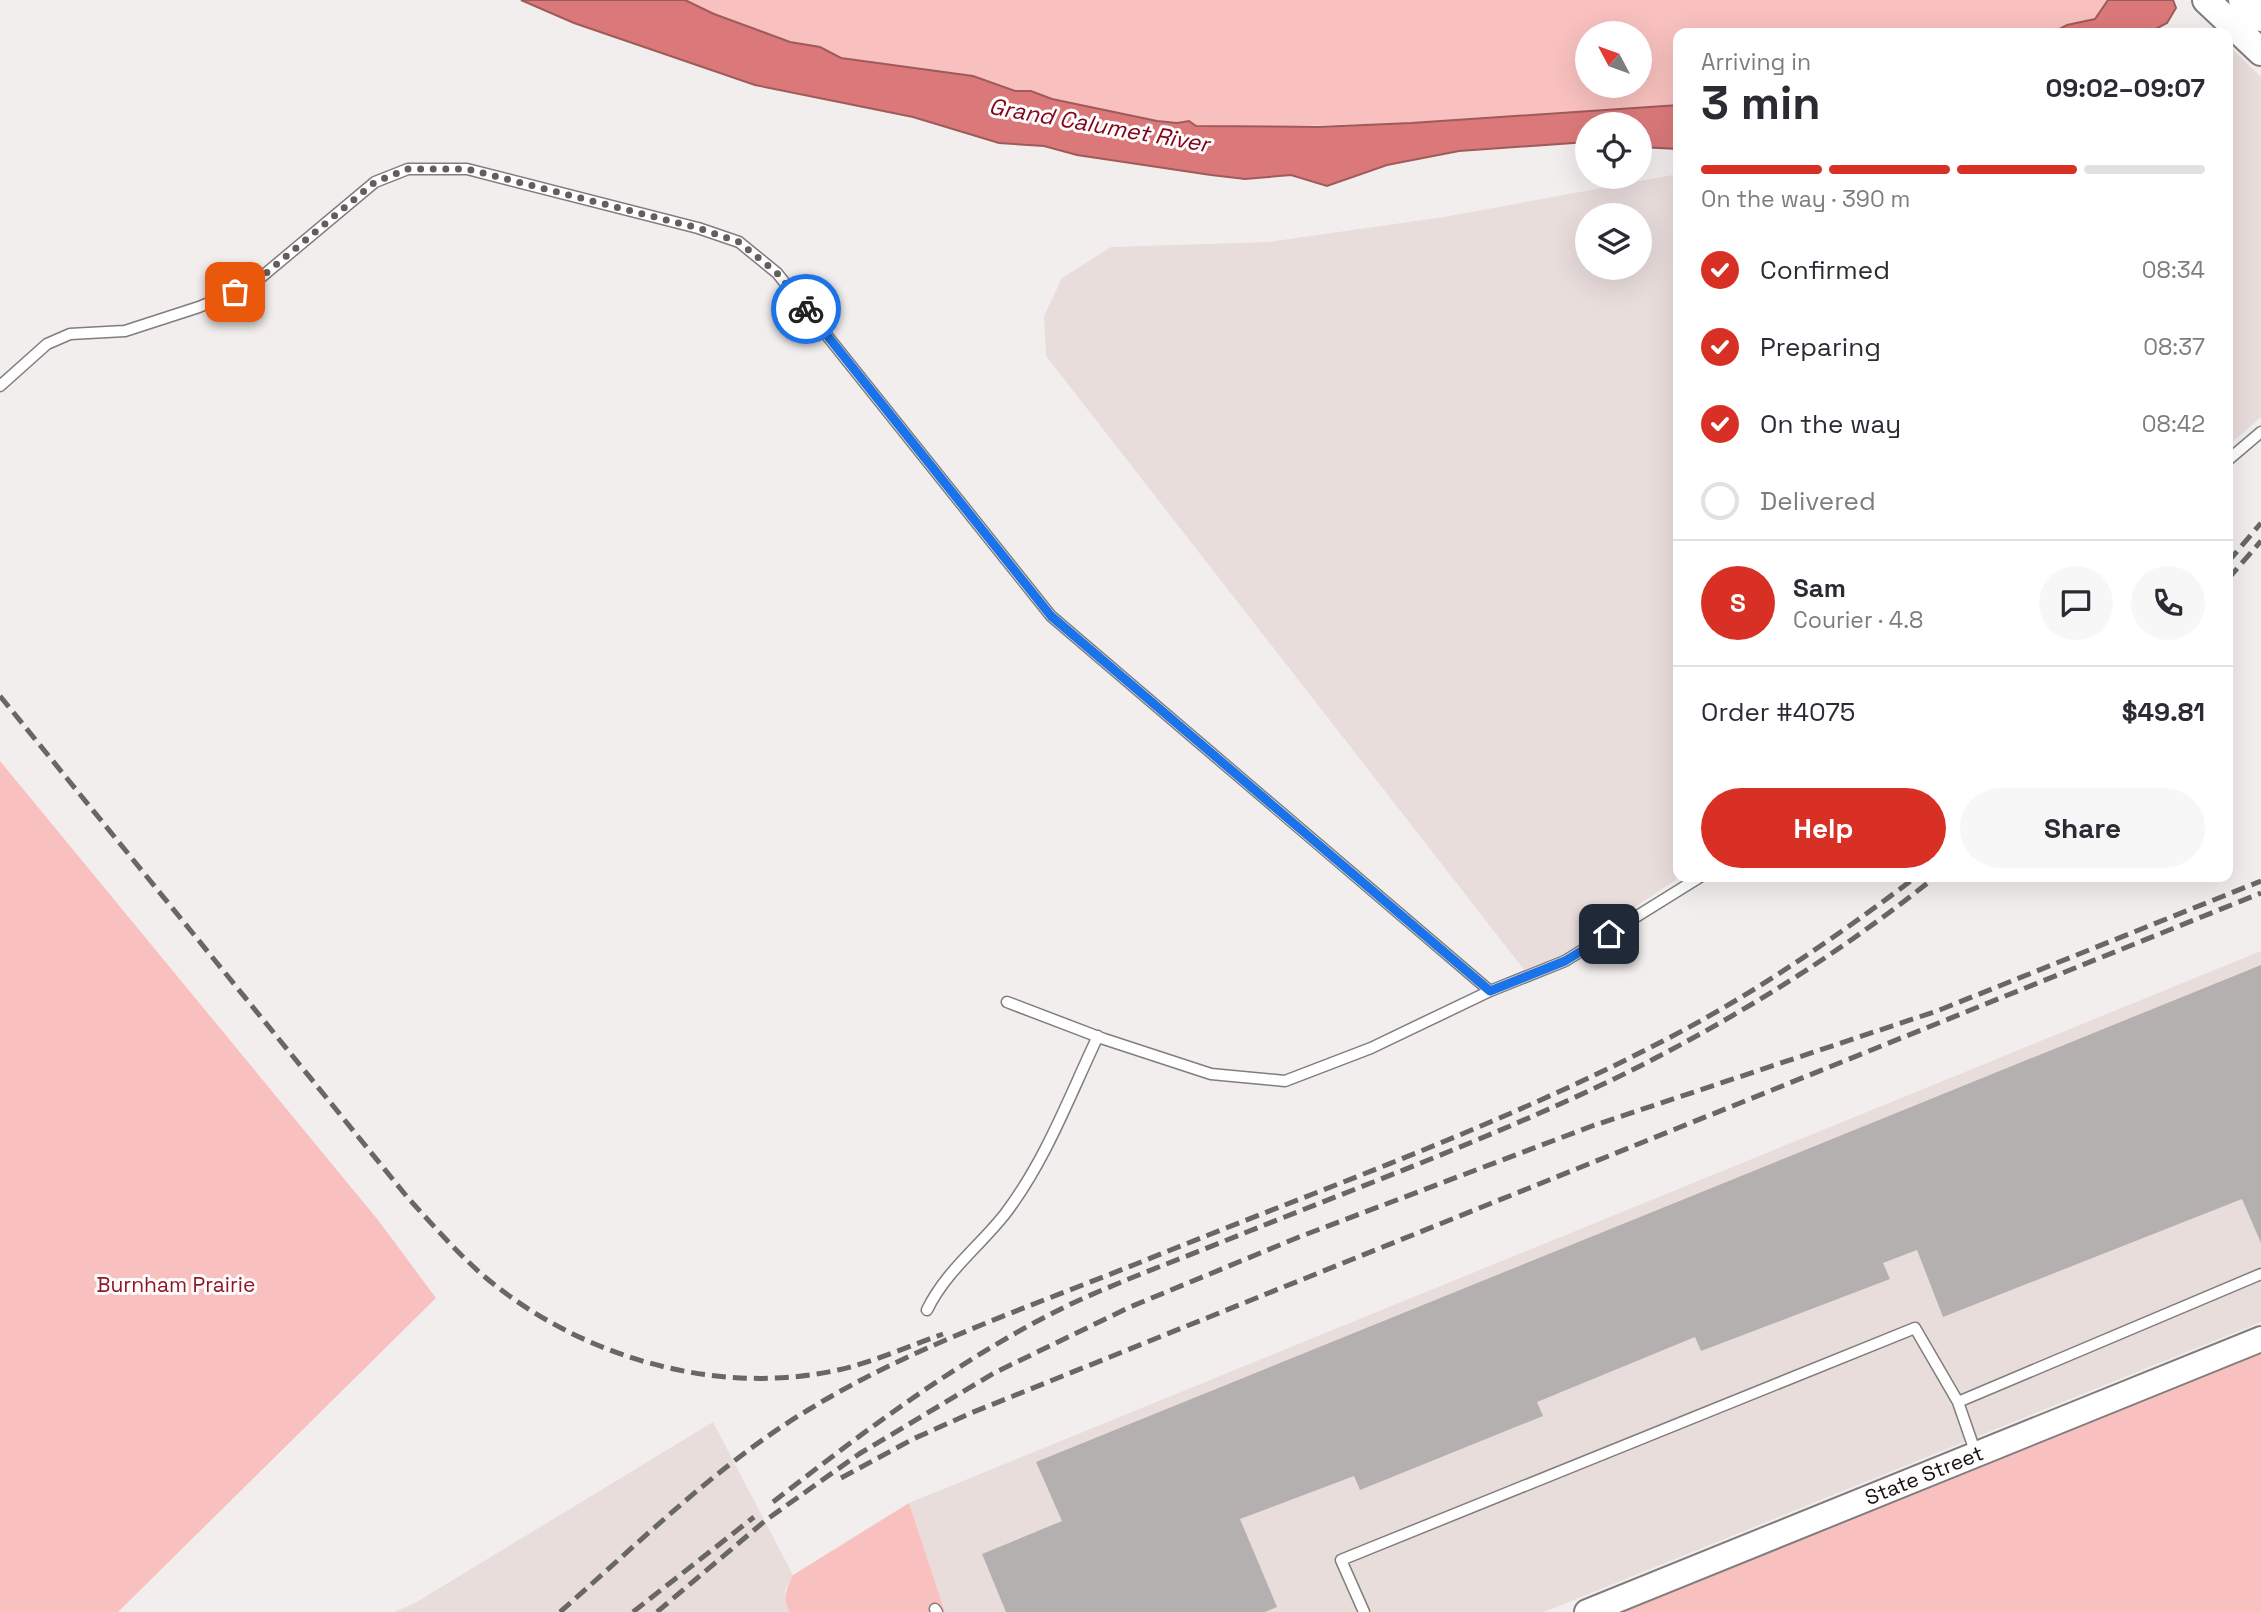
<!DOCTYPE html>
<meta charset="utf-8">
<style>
:root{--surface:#fff;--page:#f7f7f7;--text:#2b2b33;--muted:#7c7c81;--line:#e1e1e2;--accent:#d93025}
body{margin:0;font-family:"Space Grotesk",sans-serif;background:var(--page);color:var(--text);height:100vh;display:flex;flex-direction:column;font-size:26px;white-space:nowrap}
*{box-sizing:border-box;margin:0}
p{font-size:23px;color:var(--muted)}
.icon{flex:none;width:38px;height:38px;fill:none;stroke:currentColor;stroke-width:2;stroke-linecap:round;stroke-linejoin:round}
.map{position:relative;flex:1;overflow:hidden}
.panel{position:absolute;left:1673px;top:28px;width:560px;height:854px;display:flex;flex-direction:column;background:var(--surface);border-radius:14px;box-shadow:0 7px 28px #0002}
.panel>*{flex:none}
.needle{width:46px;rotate:311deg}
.controls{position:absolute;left:1575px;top:21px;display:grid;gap:14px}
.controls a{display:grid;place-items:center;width:77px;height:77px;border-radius:50%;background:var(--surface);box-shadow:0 7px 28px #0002;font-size:35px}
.pin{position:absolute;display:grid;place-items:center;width:60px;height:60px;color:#fff;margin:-30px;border-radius:14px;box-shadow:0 4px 10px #0006}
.courier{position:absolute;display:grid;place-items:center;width:70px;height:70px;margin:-35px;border:5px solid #1a73e8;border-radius:50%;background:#fff;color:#222;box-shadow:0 2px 9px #0007}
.head em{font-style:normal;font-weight:700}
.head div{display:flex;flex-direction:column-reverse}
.head{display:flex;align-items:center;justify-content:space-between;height:119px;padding:0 28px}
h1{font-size:46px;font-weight:700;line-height:52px}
.bar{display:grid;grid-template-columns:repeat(4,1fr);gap:10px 7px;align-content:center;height:84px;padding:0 28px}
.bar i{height:9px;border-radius:5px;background:var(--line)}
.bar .current{background:var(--accent)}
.bar p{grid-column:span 4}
.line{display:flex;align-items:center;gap:18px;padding:0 28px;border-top:2px solid var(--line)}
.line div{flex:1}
.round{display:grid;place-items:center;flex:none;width:74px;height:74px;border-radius:37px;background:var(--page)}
ol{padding:0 28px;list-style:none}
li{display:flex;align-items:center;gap:21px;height:77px}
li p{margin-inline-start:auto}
li .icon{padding:7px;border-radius:50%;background:var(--accent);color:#fff;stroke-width:4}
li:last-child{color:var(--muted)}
li i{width:38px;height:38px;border:4px solid var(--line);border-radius:50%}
.button{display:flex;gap:14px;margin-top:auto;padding:14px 28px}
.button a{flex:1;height:80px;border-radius:42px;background:var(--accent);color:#fff;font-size:28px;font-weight:700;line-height:80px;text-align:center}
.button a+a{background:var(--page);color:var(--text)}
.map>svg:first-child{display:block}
.built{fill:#e9dddc;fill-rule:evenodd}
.green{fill:#f8c1bf;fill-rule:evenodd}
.water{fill:#db797a;stroke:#9f5a5a;stroke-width:2}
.building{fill:#b5b0b0}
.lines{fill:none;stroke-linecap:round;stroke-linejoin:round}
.service-casing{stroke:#817d7d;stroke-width:13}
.tertiary-casing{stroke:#817d7d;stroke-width:28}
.secondary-casing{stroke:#817d7d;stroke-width:30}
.service{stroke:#fff;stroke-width:10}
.tertiary{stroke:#fff;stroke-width:24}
.secondary{stroke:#fff;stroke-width:26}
.rail{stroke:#696666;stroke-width:5;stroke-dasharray:14 7;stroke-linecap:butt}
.done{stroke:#615e5e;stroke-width:7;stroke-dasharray:0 12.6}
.route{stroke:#1a73e8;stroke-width:9}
.labels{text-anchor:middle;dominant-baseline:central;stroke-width:6;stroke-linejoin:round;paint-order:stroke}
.park-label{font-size:21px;fill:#8e1828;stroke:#fffcfc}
.street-label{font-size:21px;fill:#131111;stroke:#fffcfc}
.water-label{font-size:23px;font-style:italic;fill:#80021c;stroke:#fffcfc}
</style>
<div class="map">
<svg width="2261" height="1612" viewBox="0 0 2261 1612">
<rect width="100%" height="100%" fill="#f3eeee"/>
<!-- built -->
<path class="built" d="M2228,45l33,32v340l-33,29z
M1678,174l2,703 -118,79 -37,15 -479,-615 -2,-40 18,-38 49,-31 157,-5 176,-25zM1587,215h53v53h-53z
M2261,951v371l-717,290h-599l-36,-109z
M713,1422l80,153 -8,15 1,15 4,7h-396l21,-9z"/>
<!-- green -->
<path class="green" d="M685,0h1423l-13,19 -28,6 -15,8h-374v72l-267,18 -186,5 -30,-2 -11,-5 -7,2 -20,-2 -105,-22 -21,-8h-16l-42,-15 -132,-18 -21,-11 -30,-5 -76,-28zM1587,33h53v53h-53z
M0,761l378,459 58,78 -318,314h-118z
M2261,1349v263h-645z
M909,1503l36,109h-155c-9,-13 -3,-24 3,-37z"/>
<!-- water -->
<path class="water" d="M521,0h164l29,14 76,28 30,5 21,11 132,18 42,15h16l21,8 105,22 20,2 12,-2 7,5 122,1 93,-4 267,-18v44l-38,-2v-23h-53v18l-128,9 -72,14 -60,21 -36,-11 -46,4 -34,-4 -134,-20 -33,-9 -45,-3 -86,-26 -158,-32 -181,-62z
M2108,0h65l3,8 -9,15 -19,10h-96l15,-8 28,-6z"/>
<!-- building -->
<path class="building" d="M2261,965v278l-19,-44 -299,118 -26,-67 -34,13 7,16 -189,72 -6,-14 -158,65 6,14 -183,74 -6,-14 -114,43 37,88 -12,5h-259l-24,-58 80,-33 -26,-59z"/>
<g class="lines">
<!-- service casing -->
<g class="service-casing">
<path id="service" d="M0,386l47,-42 23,-10 55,-3 74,-24 54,-23 122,-102 33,-13h59l231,59 41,14 38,31 274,343 439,375
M2228,460l33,-28
M1007,1002l97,37 107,35 74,7 86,-33 119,-57 75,-30 135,-84
M927,1310c19,-39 52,-63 78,-96 41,-54 64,-117 93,-178
M1976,1454l-18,-52 303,-128
M935,1609l2,3
M1364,1612l-23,-52 574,-232 43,74"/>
</g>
<!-- tertiary casing -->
<g class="tertiary-casing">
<path id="tertiary" d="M1587,1612l674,-273"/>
</g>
<!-- secondary casing -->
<g class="secondary-casing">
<path id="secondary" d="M2206,0l55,52
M2242,0l19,18"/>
</g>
<!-- service -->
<use href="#service" class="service"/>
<!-- tertiary -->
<use href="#tertiary" class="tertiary"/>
<!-- secondary -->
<use href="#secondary" class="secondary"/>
<!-- rail -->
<path class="rail" d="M2228,562l33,-39
M2228,579l33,-38
M0,696l408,502c25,27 49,55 77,79 95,80 232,120 353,93 36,-8 71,-24 105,-36
M841,1478l72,-39 58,-26 1290,-520
M773,1502c94,-73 192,-147 300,-199 50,-23 102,-42 154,-63 129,-52 262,-101 387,-161 114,-56 223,-123 321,-202
M560,1612c79,-69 157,-147 248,-202 101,-62 218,-102 328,-146 174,-71 358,-135 525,-222 90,-46 174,-104 255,-165
M633,1612l121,-95
M657,1612l109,-92 93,-66 135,-81 136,-66 169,-70 293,-111 345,-115 324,-130"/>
</g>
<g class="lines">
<!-- done -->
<path class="done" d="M235,292l18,-8 122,-102 33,-13h59l231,59 41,14 38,31 29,36"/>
<!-- route -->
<path class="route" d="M806,309l245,307 439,375 75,-30 44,-27"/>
</g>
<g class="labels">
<!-- park labels -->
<g class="park-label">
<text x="176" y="1284">Burnham Prairie</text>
</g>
<!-- street labels -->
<g class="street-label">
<text transform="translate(1924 1475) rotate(-22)">State Street</text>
</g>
<!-- water labels -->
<g class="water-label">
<text transform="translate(1099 125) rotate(10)">Grand Calumet River</text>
</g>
</g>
</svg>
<div class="controls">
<a><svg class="needle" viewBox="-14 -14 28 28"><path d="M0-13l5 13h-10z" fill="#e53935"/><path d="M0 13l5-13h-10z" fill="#7c7c81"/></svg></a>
<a><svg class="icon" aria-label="locate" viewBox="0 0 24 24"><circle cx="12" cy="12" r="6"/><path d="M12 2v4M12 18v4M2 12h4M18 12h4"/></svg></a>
<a><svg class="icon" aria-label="layers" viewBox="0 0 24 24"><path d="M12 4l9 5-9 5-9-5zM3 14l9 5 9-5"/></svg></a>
</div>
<div class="pin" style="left:235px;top:292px;background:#ea580c"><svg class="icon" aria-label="bag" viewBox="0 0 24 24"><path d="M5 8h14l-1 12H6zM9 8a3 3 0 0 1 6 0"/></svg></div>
<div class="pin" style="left:1609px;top:934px;background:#1f2937"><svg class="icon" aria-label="home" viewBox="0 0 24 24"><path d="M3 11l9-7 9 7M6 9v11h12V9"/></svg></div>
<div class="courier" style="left:806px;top:309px"><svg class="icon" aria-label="bike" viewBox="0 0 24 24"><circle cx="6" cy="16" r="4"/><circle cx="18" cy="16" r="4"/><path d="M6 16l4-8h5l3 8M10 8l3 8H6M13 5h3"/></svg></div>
<section class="panel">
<div class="head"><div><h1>3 min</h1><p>Arriving in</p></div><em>09:02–09:07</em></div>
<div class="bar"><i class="current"></i><i class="current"></i><i class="current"></i><i></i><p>On the way · 390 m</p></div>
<ol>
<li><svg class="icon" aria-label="check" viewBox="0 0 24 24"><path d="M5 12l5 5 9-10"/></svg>Confirmed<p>08:34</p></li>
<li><svg class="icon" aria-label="check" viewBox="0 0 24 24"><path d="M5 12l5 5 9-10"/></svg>Preparing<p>08:37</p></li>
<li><svg class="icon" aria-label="check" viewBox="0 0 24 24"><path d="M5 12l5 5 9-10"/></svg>On the way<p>08:42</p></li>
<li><i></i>Delivered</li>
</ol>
<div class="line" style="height:126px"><b class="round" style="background:var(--accent);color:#fff">S</b><div><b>Sam</b><p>Courier · 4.8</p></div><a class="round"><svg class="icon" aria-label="chat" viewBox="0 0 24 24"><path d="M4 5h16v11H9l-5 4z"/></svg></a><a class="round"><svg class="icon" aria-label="phone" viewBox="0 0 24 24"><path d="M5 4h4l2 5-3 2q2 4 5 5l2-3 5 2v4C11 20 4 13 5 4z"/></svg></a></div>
<div class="line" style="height:91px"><div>Order #4075</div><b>$49.81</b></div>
<div class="button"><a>Help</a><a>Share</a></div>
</section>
</div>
